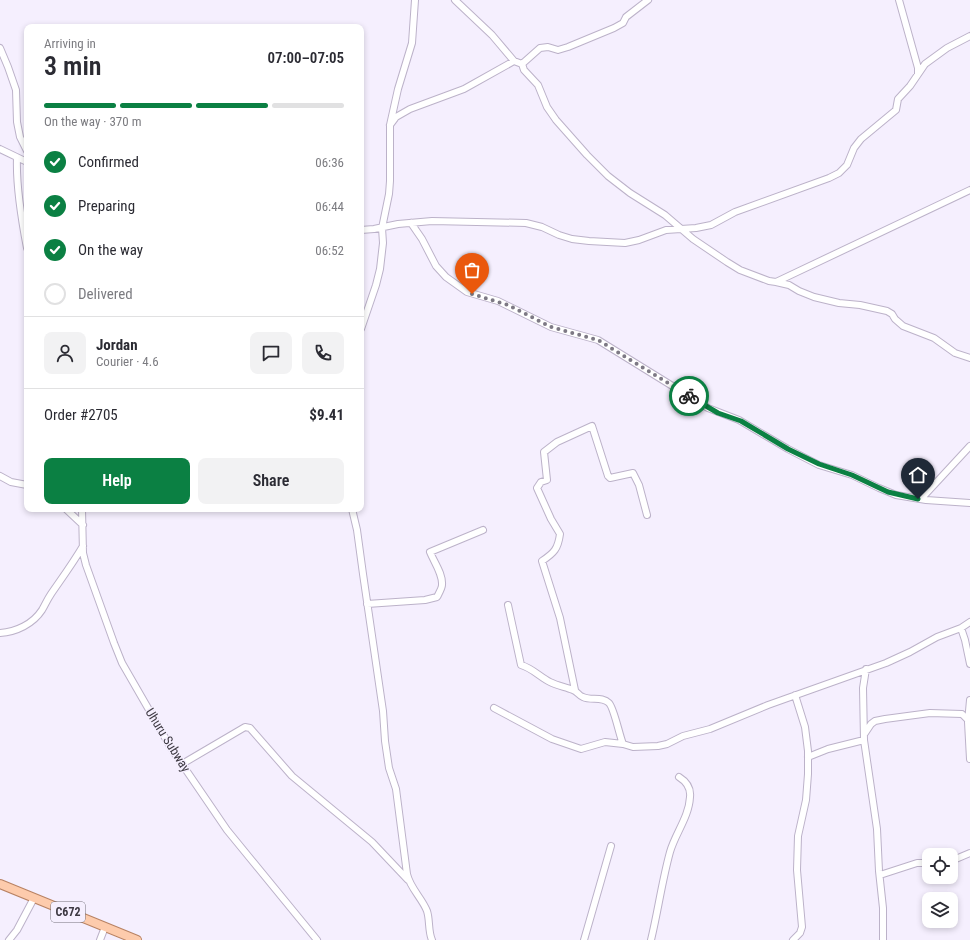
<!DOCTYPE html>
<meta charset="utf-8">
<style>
:root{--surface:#fff;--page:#f2f2f3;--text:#2b2b33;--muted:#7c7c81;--line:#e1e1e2;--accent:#0b8043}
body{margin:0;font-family:"Roboto Condensed",sans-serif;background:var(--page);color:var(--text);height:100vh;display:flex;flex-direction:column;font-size:15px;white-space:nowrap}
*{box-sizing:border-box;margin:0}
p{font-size:13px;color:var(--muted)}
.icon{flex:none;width:22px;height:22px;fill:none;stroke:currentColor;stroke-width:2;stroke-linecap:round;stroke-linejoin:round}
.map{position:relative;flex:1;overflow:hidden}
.details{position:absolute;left:24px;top:24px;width:340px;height:488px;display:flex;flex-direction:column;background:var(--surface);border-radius:8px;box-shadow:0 2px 6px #0003}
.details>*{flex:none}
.tools{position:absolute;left:922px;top:848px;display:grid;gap:8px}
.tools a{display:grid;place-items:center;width:36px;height:36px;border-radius:8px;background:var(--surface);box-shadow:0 2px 6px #0003;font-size:20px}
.pin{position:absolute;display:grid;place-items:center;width:34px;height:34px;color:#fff;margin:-41px -17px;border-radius:50% 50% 50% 0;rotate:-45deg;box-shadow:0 0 4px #0007}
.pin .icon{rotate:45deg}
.courier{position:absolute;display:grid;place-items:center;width:40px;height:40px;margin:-20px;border:3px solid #0b8043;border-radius:50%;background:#fff;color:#222;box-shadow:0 1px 5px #0007}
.overview em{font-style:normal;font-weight:600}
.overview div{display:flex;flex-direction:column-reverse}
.overview{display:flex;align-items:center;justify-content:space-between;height:68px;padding:0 20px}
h1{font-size:26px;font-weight:600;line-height:30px}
.bar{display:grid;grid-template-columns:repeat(4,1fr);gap:6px 4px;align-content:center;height:48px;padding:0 20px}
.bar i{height:5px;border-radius:3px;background:var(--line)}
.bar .current{background:var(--accent)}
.bar p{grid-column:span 4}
.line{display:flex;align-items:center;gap:10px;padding:0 20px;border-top:1px solid var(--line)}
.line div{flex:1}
.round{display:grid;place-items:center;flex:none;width:42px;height:42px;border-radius:8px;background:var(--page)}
ol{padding:0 20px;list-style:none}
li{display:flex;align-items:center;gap:12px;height:44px}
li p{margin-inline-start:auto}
li .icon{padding:4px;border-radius:50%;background:var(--accent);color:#fff;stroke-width:4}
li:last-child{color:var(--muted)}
li i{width:22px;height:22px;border:2px solid var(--line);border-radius:50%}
.primary-button{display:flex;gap:8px;margin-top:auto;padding:8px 20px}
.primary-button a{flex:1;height:46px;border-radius:8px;background:var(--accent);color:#fff;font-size:16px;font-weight:600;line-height:46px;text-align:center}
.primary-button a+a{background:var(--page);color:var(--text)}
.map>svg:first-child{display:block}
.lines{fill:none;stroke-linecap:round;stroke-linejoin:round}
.minor-casing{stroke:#bcb2c9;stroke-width:8}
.major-casing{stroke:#b88263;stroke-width:10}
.minor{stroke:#fff;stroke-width:6}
.major{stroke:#fdcbac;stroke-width:8}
.done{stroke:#7d7984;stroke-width:4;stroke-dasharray:0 7.2}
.route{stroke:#0b8043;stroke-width:5}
.labels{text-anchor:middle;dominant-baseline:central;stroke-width:3;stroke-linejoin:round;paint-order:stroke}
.shield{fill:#f5effe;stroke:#74707a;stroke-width:1}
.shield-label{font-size:12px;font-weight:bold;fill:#3d3942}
.street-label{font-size:13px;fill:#3d3942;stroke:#f5effe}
</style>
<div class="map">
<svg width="970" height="940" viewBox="0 0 970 940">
<rect width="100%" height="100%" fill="#f5effe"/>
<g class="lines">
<!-- minor casing -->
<g class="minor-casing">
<path id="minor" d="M455,0l37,35 22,26
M899,0l19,68v6
M0,48l8,19 8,23 1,32 3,15 7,14
M522,64l18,-16 8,-1 10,3 10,-3 46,-19 9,-5 3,-6 22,-17
M390,125l6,-8 14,-8 54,-20 50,-28 8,3 2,6 14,15 9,22 9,13 31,35 21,21 22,17 35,22 28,24 34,23 13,8 29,11 7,1 194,-92
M0,149l27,13
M17,158c-1,26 5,64 10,90
M411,223l11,16 14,27 10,11 21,15 31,9 53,26 47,13 110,68 31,12 49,29 31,16 33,10 27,13 17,7 30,5 44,3
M361,230l13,-1 24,-5 34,-3 94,2 16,4 17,8 13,4 17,2 36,2 14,-3 27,-10 30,-2 15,-3 24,-13 94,-34 10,-5 8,-8 7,-17 7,-9 35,-29 2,-11 12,-13 15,-22 22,-16 23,-12
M776,282l13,3 10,6 15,6 25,6 21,2 27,6 5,3 3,5 8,7 31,12 21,15 15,5
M361,329l15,-44 4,-16 3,-26 -1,-15 7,-34 1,-13v-56l8,-36 14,-46 3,-43
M0,476l11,6 16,3
M921,499l49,-53
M66,509l17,16
M82,509l1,44 3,12 28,78 8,20 49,85 56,82 90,110
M352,509l5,21 6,44 20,137 2,30 4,27 7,21 11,85c3,14 15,24 20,37 3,9 1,20 5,29
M367,604l58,-4 12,-3c2,-4 5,-9 5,-12 1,-11 -8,-23 -12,-33l53,-22
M508,605l13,60c11,3 19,12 29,17 8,4 16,5 23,8 4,1 6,6 10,7 8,4 19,-1 26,6 5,5 10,31 14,41l10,3 25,-1 9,-2 16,-8 27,-7 58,-24 118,-42 24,-11 27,-15 24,-9 9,-6
M961,628l4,12 5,24
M0,633c16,-1 33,-9 42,-23 3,-5 5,-10 9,-16 11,-16 22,-31 32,-48
M866,669l-3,19 1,52 13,89 2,42 4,37v32
M575,690l-15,-72 -18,-57c12,-8 16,-12 18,-27l-9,-15 -14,-31 4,-6 6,-2 -3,-28 13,-10 35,-16 16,50 2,2 23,-5 6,12 8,30
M970,700l-2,22 2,37
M494,708l58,31 29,10 24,-7 18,2
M865,733l6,-9 4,-3 10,-2 45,-6 32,1 6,6
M808,757l20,-8 36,-9
M182,764l63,-37 5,1 42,48 80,66 36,38
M951,861l19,-8
M880,875l37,-12h12
M9,940l8,-10 17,-32
M100,940l5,-13
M584,940l27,-94
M651,940c7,-29 11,-59 19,-88 5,-18 19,-35 20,-55 1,-9 -3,-15 -11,-20
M793,940l7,-7 2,-6 -5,-57 1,-34 8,-36 2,-26v-23l-3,-24 -10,-32"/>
</g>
<!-- major casing -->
<g class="major-casing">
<path id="major" d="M0,884l137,56"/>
</g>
<!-- minor -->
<use href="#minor" class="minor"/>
<!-- major -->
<use href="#major" class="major"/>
</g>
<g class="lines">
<!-- done -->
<path class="done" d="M472,294l36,11 43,22 47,13 91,56"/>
<!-- route -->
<path class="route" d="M689,396l29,17 23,8 47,28 31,15 33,11 36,17 30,7"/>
</g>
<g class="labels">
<!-- shield labels -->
<rect class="shield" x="51" y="902" width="34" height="20" rx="3"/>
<g class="shield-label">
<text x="68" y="912">C672</text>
</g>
<!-- street labels -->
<g class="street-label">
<text transform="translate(168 740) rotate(58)">Uhuru Subway</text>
</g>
</g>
</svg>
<div class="tools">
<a><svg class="icon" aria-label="locate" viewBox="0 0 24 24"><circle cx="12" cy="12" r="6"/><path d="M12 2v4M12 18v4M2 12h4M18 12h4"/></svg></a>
<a><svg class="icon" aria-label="layers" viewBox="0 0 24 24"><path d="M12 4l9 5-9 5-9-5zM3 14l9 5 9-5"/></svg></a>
</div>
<div class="pin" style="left:472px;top:294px;background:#ea580c"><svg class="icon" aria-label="bag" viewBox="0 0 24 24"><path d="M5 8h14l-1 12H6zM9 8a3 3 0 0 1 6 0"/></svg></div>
<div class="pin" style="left:918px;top:499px;background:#1f2937"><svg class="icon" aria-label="home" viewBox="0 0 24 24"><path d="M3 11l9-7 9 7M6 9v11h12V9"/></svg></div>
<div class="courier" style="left:689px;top:396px"><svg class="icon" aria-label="bike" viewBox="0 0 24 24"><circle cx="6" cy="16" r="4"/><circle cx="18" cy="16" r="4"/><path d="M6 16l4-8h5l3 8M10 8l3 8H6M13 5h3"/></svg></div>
<section class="details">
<div class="overview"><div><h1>3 min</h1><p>Arriving in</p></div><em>07:00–07:05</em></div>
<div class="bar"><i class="current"></i><i class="current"></i><i class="current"></i><i></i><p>On the way · 370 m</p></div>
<ol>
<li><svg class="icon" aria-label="check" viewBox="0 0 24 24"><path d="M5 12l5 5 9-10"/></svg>Confirmed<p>06:36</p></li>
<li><svg class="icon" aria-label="check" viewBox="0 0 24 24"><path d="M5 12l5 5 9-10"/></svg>Preparing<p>06:44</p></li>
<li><svg class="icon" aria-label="check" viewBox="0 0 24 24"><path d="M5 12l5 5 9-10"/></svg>On the way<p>06:52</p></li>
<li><i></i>Delivered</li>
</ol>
<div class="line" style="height:72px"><a class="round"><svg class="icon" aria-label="person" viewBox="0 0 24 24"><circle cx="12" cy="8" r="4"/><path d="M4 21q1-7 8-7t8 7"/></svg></a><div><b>Jordan</b><p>Courier · 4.6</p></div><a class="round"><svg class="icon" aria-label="chat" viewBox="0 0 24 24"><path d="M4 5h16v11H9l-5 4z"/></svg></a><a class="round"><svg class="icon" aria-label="phone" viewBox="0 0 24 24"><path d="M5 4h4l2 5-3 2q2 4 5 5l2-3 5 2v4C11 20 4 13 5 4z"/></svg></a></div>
<div class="line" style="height:52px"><div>Order #2705</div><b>$9.41</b></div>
<div class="primary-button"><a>Help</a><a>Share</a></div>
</section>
</div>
